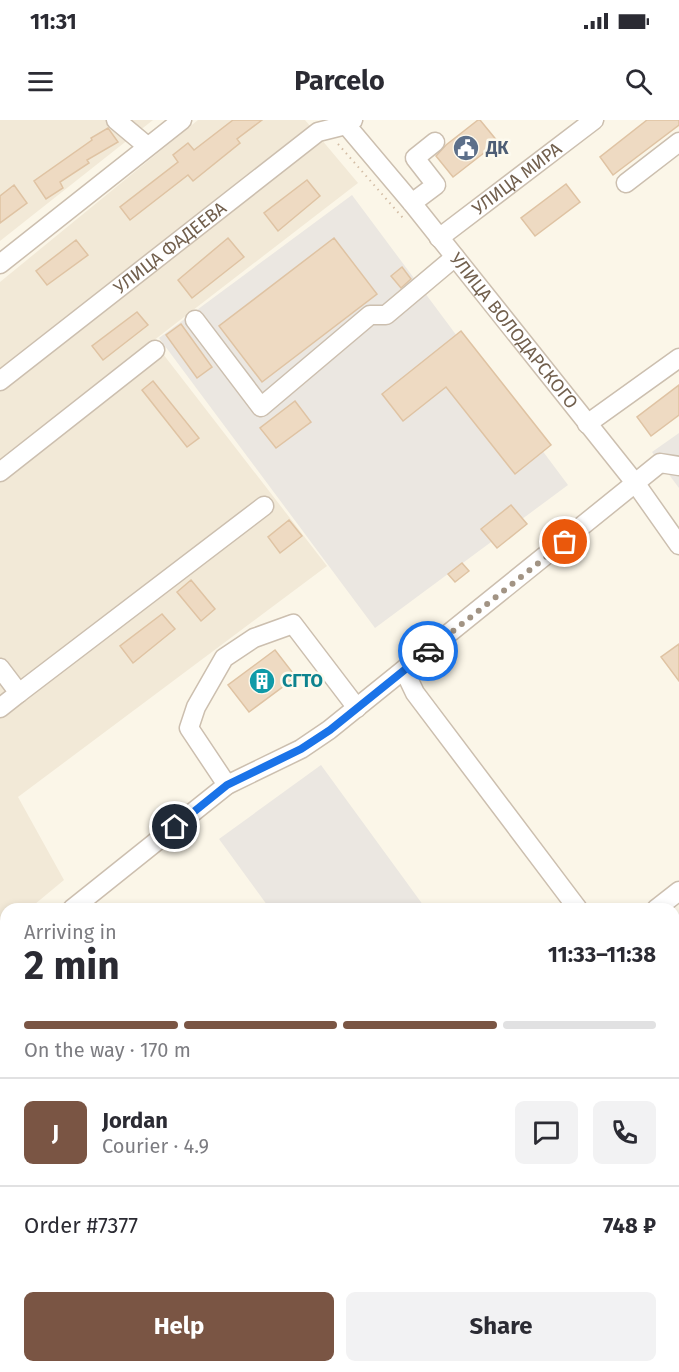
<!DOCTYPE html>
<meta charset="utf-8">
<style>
:root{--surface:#fff;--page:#f2f2f3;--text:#2b2b33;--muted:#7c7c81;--line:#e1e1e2;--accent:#7a5544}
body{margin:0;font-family:"Fira Sans",sans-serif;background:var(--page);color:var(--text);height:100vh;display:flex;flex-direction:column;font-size:22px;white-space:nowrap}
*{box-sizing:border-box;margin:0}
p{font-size:20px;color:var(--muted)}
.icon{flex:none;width:33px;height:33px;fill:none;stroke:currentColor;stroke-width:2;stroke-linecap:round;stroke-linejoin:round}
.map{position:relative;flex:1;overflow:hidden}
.details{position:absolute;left:0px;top:783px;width:680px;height:470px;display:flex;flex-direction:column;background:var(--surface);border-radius:18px 18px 0 0;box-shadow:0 3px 9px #0003}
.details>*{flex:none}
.pin{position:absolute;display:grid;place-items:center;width:51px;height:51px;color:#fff;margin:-26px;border:3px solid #fff;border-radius:50%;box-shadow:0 2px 6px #0007}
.courier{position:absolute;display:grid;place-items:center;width:60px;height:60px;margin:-30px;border:4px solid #1a73e8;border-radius:50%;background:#fff;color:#222;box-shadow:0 2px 8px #0007}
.head em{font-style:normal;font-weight:700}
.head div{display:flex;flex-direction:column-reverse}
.head{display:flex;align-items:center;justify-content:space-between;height:102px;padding:0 24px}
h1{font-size:39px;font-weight:700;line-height:45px}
.bar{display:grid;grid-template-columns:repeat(4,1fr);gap:9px 6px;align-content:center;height:72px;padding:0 24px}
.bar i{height:8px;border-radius:4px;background:var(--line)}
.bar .current{background:var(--accent)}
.bar p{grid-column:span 4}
.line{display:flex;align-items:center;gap:15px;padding:0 24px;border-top:2px solid var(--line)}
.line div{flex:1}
.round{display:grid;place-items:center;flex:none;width:63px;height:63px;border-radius:9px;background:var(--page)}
.primary-button{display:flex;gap:12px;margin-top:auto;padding:12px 24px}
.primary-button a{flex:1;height:69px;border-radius:9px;background:var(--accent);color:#fff;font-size:24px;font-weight:700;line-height:69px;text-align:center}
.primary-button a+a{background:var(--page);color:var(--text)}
.status{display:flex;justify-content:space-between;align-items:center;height:42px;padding:0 30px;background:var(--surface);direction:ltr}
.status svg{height:16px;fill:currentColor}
header{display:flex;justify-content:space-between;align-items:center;height:78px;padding:0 24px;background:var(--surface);font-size:27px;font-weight:700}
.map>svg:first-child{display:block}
.residential{fill:#f2e9d7}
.industrial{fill:#ebe7e1}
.building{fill:#eedac2;stroke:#dfc3a3;stroke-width:1.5}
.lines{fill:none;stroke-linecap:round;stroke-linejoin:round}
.minor-casing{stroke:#ccbfaf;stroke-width:21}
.path{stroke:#d3bda5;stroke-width:2;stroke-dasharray:1.5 4.5;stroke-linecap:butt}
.minor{stroke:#fff;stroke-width:18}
.done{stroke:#a29484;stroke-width:6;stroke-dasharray:0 10.8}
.route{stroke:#1a73e8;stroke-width:8}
.labels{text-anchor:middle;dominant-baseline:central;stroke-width:5;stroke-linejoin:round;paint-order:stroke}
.service-label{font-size:18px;font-weight:bold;fill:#4e5e75;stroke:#fdfaee;text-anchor:start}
.street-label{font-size:18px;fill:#72604e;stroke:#fdfaee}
.culture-label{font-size:18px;font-weight:bold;fill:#0d838f;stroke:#fdfaee;text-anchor:start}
</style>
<div class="status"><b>11:31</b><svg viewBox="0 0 49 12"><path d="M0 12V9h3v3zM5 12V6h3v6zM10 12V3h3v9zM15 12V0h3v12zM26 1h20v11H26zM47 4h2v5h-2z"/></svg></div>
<header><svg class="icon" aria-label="menu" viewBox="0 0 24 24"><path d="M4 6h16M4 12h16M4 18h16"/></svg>Parcelo<svg class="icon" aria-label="search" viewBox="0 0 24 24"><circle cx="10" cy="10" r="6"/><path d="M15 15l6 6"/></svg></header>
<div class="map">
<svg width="679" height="1252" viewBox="0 0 679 1252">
<rect width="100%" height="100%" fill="#fbf6e8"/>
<!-- residential -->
<path class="residential" d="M0,0h153l-153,121z
M198,0h107l53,63 -205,158 174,225 -309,231 46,83 -35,29h-23v19l-6,5v-651z"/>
<!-- industrial -->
<path class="industrial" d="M352,75l216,290 -193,143 -216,-290z
M679,313v55l-27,-36z
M321,645l105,144h-156l-51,-70z
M679,844v147l-5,-7v-136z
M674,1199l5,10v43h-573l8,-6h560z"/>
<!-- building -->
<path class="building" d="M233,0h29l-25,19 3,4 -47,38 -5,-6 -58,45 -10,-13 58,-45 -5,-7 15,-12 6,7z
M478,0h2l18,22 -45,35 -17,-21 10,-11z
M647,0h32v5l-66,50 -13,-18z
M108,8l10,14 -31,18 2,3 -29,19 3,6 -17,11 -12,-18 58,-41 -1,-2z
M307,60l13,16 -42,35 -14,-18z
M566,64l14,18 -45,34 -14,-18z
M14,65l13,18 -27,20v-27z
M228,118l16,19 -52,41 -14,-18z
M334,118l43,56 -115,88 -43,-56z
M76,120l12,15 -41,30 -11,-14z
M402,147l9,12 -10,9 -10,-12z
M137,192l11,13 -45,35 -11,-14z
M181,204l31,43 -15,11 -31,-43z
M461,211l90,114 -36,29 -69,-87 -43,34 -21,-27z
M153,261l46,57 -12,9 -45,-57z
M679,265v30l-28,21 -14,-19z
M295,281l16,21 -35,26 -16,-20z
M511,385l16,19 -30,24 -16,-19z
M289,400l13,16 -22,17 -12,-16z
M462,443l7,8 -14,11 -7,-8z
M191,460l24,29 -14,12 -24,-29z
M162,494l13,15 -42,34 -13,-17z
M679,524v37l-18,-24z
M275,530l21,27 -47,35 -21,-27z"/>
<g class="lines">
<!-- minor casing -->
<g class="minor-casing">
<g id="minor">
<path d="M116,0l31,26"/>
<path id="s1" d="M342,0l70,83 224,281 43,61"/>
<path d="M626,63l53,-41"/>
<path d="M412,83l24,-18 -21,-27 20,-16"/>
<path id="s2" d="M439,118l155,-118"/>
<path d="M0,144l182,-144"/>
<path d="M195,200l66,87 109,-92h16l69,-58"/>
<path id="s3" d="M0,261l318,-249 28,-7 7,-5"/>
<path d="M587,304l92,-66"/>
<path d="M0,352l155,-122"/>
<path d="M0,548l19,25 -19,15"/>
<path d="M404,550l11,23 163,216"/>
<path d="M19,573l245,-187"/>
<path d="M227,665l-38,-57 7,-21 28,-49 30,-20 39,-14 64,84"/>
<path d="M72,789l155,-124 74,-36 28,-19 331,-267 19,3"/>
<path d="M656,789l23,-18"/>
<path d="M0,841l6,-4"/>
<path d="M0,908l6,-4"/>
<path d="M674,1000l5,6"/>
<path d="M46,1252l8,-6"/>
</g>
</g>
<!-- path -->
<path class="path" d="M338,24l65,74"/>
<!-- minor -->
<use href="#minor" class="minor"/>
</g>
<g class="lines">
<!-- done -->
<path class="done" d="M428,531l137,-109"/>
<!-- route -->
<path class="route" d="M175,707l52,-42 74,-36 29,-19 98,-79"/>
</g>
<!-- icons -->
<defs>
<g id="civic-disc" transform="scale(1.35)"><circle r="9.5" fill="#5c6f8a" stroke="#fdfaee"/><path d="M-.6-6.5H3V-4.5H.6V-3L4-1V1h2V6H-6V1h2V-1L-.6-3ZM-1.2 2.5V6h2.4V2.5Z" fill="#fff"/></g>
<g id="building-disc" transform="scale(1.35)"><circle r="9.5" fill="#0f9aa8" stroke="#fdfaee"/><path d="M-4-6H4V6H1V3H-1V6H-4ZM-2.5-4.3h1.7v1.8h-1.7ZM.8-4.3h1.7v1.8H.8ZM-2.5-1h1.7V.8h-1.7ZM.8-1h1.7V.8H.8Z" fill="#fff"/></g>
</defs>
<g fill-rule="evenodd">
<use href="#civic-disc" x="466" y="28"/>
<use href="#building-disc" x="262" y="561"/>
</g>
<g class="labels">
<!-- service labels -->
<g class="service-label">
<text x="486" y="28">ДК</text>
</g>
<!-- street labels -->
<g class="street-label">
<text stroke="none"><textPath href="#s2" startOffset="98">УЛИЦА МИРА</textPath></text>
<text stroke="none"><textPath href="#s3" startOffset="216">УЛИЦА ФАДЕЕВА</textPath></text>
<text stroke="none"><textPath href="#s1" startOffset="272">УЛИЦА ВОЛОДАРСКОГО</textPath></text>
</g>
<!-- culture labels -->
<g class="culture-label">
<text x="282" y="561">СГТО</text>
</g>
</g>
</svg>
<div class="pin" style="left:565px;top:422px;background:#ea580c"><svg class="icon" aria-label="bag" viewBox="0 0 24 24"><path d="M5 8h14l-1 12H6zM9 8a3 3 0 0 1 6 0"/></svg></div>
<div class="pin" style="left:175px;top:707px;background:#1f2937"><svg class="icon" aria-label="home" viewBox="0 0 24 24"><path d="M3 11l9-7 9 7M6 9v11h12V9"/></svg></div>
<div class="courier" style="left:428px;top:531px"><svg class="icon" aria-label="car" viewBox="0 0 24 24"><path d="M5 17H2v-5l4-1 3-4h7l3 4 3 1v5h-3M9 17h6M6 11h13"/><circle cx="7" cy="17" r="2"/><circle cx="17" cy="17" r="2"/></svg></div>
<section class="details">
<div class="head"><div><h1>2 min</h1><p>Arriving in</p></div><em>11:33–11:38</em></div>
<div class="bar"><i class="current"></i><i class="current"></i><i class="current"></i><i></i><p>On the way · 170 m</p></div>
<div class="line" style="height:108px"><b class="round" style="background:var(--accent);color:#fff">J</b><div><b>Jordan</b><p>Courier · 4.9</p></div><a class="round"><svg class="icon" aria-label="chat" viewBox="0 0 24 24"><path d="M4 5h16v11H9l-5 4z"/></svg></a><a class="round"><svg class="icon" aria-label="phone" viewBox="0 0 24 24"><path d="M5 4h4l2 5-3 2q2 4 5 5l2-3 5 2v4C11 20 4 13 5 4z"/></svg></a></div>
<div class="line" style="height:78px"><div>Order #7377</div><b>748 ₽</b></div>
<div class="primary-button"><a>Help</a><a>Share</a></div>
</section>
</div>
